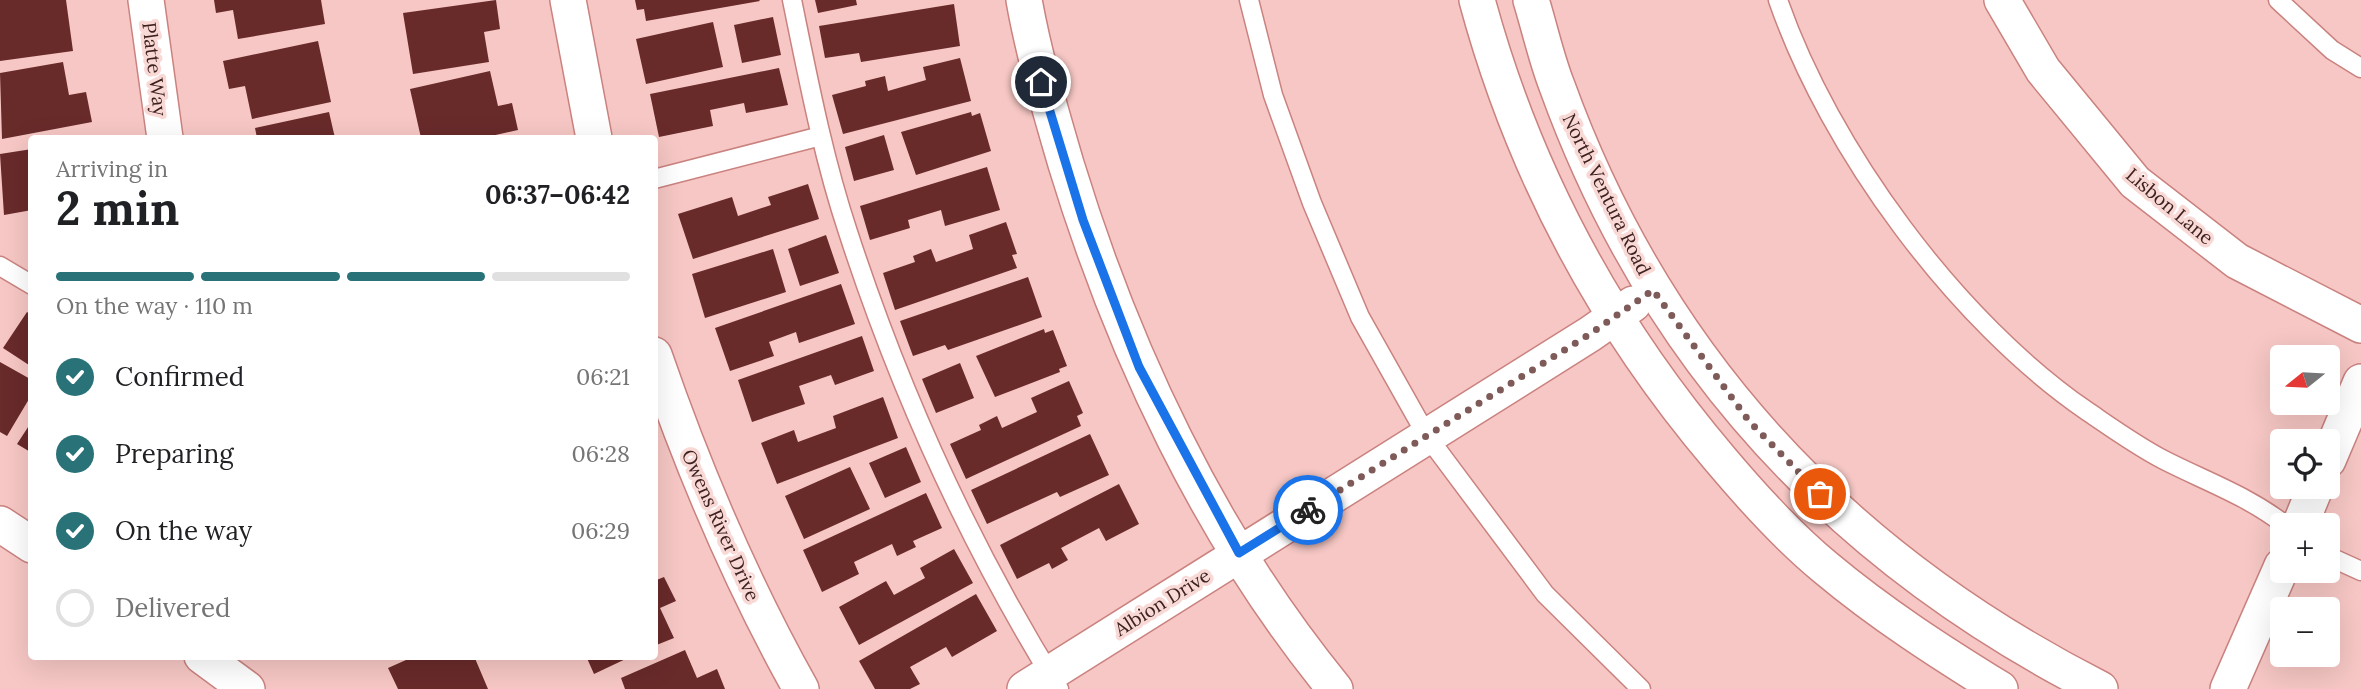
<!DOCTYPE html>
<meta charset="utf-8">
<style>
:root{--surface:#fff;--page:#f2f2f2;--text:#202124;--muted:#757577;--line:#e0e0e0;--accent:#287278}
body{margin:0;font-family:Lora,serif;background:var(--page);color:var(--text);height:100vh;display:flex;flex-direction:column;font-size:26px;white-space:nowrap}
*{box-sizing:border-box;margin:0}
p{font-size:23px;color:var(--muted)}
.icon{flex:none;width:38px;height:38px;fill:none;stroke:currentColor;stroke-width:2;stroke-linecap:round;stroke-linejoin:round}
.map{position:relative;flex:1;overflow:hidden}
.drawer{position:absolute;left:28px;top:135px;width:630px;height:525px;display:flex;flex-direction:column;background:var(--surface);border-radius:7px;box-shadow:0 7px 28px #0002}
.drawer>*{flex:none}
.needle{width:46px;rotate:252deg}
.tools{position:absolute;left:2270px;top:345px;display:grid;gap:14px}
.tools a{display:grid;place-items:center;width:70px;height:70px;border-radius:7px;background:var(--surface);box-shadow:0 7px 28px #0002;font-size:35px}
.pin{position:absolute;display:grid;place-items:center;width:60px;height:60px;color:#fff;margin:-30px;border:4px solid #fff;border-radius:50%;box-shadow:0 2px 7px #0007}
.courier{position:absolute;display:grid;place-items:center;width:70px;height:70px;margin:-35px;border:5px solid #1a73e8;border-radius:50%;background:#fff;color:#222;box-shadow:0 2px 9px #0007}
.summary em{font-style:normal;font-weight:700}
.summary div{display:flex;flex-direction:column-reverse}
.summary{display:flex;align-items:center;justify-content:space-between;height:119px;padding:0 28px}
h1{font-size:46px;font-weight:700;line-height:52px}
.bar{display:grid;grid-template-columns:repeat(4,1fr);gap:10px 7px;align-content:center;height:84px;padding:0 28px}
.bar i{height:9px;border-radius:5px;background:var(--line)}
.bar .on{background:var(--accent)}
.bar p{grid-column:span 4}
ol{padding:0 28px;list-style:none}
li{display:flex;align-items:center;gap:21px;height:77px}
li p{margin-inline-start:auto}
li .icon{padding:7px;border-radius:50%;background:var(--accent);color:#fff;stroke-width:4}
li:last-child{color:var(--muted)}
li i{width:38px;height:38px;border:4px solid var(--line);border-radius:50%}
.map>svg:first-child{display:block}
.building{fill:#692a2a}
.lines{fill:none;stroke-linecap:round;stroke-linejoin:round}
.service-casing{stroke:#ca827f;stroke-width:21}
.minor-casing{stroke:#ca827f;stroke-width:38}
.service{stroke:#fff;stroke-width:18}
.minor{stroke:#fff;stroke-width:35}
.done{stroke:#7e5b59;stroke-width:7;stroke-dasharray:0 12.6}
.route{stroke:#1a73e8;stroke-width:9}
.labels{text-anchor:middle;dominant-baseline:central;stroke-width:7;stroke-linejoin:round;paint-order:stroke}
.street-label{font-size:19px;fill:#3d211f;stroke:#f9d9d6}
</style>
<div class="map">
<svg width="2361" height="689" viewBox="0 0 2361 689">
<rect width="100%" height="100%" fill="#f6c7c4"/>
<!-- building -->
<path class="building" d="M0,0h66l7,51 -73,10z
M214,0h107l4,24 -87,15 -5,-29 -17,3z
M496,0l4,29 -16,3 5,30 -76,12 -10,-61z
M635,0h124l1,1 -114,20 -2,-12 -7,1z
M815,0h41l1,5 -39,8z
M954,4l6,42 -99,16 -2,-9 -34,5 -6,-32z
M773,17l8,38 -39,8 -8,-38z
M713,22l10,45 -77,17 -10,-45z
M318,41l13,61 -79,17 -7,-33 -16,3 -6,-28z
M960,58l11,43 -128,33 -11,-39 34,-9 -1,-5 20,-5 3,15 38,-11 -3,-13z
M63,62l6,33 17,-3 6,30 -90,17 -2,-66z
M779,68l9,37 -42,8 -2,-10 -34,7 3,16 -54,11 -9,-43z
M490,71l8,35 14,-3 6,27 -36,8h-61l-11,-49z
M329,112l6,26h-78l-2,-10z
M971,112l1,4 8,-3 11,38 -75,24 -15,-43z
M884,135l10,35 -40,11 -9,-34z
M32,149v61l-28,5 -4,-61z
M987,167l13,43 -55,16 -4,-16 -33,10 2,8 -40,12 -10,-34z
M808,184l11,35 -126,40 -15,-45 54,-17 6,19 33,-11 -3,-8z
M1006,222l11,32 -5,1 5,13 -122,42 -12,-37 32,-11 -2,-6 18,-7 5,13 37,-13 -4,-14z
M826,235l13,38 -39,13 -12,-37z
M773,249l13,43 -81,26 -13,-44z
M1028,277l14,40 -94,33 -3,-5 -32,11 -13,-35z
M841,284l14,40 -56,19 -3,-11 -27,10 5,14 -44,15 -15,-43z
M27,312l5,3v52l-29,-19z
M1044,329l1,4 8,-3 14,36 -8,3 1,3 -65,25 -19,-41z
M862,336l12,35 -39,14 -4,-10 -32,11 6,18 -53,18 -14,-42z
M0,362l32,18v14l-25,42 -7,-4z
M960,363l14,35 -38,15 -14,-34z
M1069,381l14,32 -6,3 4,10 -115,53 -16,-35 31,-14 -2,-5 18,-9 5,12 35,-16 -6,-14z
M883,397l15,41 -121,46 -16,-41 33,-13 4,12 38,-14 -3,-12z
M32,421v32l-15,-9z
M1090,434l19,41 -49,22 -3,-5 -70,32 -16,-34z
M906,447l15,35 -36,16 -16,-35z
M850,467l20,42 -66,30 -19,-43z
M1119,484l20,40 -33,17 -7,-13 -38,20 7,12 -16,9 -3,-6 -32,16 -17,-34z
M926,493l16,35 -29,13 3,6 -19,9 -5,-12 -38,18 5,12 -37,18 -19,-42z
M954,549l19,34 -114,62 -20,-38 47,-26 8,14 31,-17 -5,-10z
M664,577l12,24 -16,7 14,30 -20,8v-65z
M976,594l21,37 -45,26 -6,-10 -36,20 10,17 -10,5h-35l-16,-28z
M685,650l12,28 20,-9 8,20h-100l-4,-11z
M415,656h59l14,33h-90l-10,-21z
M586,656h46l-38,18z"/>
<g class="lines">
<!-- service casing -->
<g class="service-casing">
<path id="service" d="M792,0c16,78 31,157 56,232 52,160 122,314 211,457
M1249,0l24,95 39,108 48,114 67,119 118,158 96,95
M1778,0c52,150 178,321 309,411 25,17 50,35 77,49 41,21 84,36 121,65
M2278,0l54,50 29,18
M654,179l167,-43
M0,266l32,19
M2328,556l33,15"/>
</g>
<!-- minor casing -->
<g class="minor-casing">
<path id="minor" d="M146,0l19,138
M568,0l26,138
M1024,0c10,56 26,109 42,164 57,187 144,373 269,525
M1477,0c46,170 129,325 243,459 32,38 67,77 106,109 55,46 114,84 174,121
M1531,0c9,29 15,58 26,86 99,274 285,472 543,603
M2002,0l41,70 92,112 102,79 124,64
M654,355c40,116 87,227 147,334
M2328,460l33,-78
M0,524l32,21
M2300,525l16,-39
M202,656l45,33
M1025,689l565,-355 43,-30
M2228,689l54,-123"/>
</g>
<!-- service -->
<use href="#service" class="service"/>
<!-- minor -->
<use href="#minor" class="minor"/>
</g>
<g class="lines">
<!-- done -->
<path class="done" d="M1308,510l282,-176 63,-44 96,131 71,73"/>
<!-- route -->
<path class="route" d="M1041,82l42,138 56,147 100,186 69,-43"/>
</g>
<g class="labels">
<!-- street labels -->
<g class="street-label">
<text transform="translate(155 69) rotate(83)">Platte Way</text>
<text transform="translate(1607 194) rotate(64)">North Ventura Road</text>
<text transform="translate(2170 206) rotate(40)">Lisbon Lane</text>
<text transform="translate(721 525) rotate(66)">Owens River Drive</text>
<text transform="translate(1162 602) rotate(-32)">Albion Drive</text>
</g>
</g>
</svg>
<div class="tools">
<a><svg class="needle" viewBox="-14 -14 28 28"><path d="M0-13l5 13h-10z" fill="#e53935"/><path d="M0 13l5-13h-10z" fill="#757577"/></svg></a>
<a><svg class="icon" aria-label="locate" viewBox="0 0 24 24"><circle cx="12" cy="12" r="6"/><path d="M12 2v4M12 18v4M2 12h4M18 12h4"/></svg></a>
<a>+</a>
<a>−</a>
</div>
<div class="pin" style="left:1820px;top:494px;background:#ea580c"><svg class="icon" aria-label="bag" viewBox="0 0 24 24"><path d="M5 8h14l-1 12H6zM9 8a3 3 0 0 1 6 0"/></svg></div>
<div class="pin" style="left:1041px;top:82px;background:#1f2937"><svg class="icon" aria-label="home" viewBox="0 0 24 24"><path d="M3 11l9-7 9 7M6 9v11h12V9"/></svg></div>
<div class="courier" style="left:1308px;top:510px"><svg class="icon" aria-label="bike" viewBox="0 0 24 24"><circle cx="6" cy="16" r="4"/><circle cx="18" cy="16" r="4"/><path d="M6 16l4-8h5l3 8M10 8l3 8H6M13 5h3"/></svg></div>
<section class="drawer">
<div class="summary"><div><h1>2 min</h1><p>Arriving in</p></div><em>06:37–06:42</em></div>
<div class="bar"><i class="on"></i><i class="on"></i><i class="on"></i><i></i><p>On the way · 110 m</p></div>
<ol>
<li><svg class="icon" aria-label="check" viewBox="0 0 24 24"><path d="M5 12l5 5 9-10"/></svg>Confirmed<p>06:21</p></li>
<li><svg class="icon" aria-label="check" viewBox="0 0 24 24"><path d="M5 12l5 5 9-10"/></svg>Preparing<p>06:28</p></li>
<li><svg class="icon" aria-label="check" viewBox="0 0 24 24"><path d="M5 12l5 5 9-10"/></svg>On the way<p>06:29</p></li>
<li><i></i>Delivered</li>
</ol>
</section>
</div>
